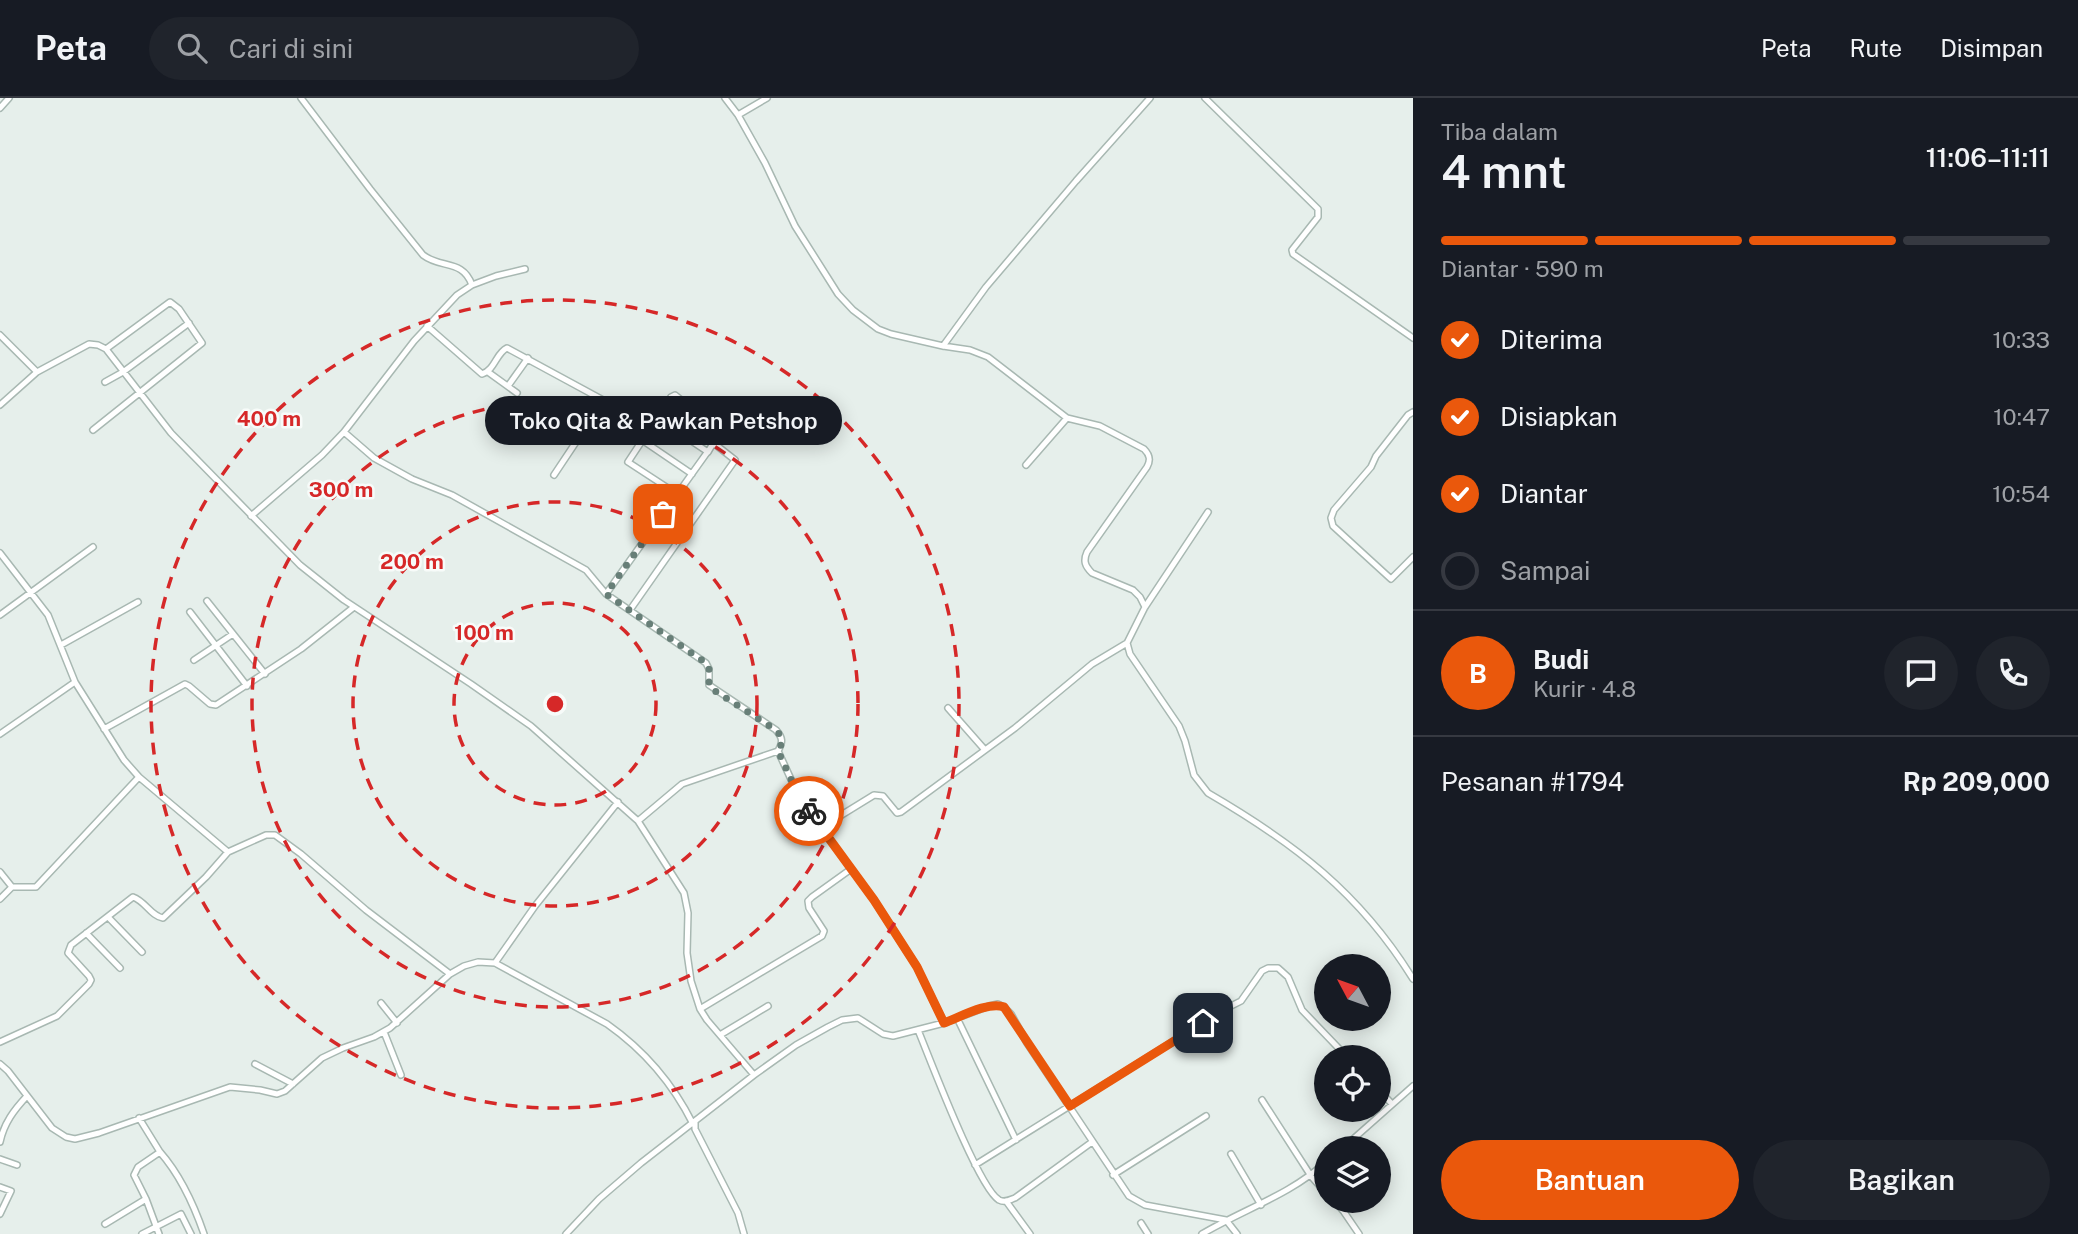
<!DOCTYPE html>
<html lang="id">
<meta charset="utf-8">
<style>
:root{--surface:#171b24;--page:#20242c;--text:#f1f3f6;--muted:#9ea1a6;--line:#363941;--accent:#ea580c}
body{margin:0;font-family:"Public Sans",sans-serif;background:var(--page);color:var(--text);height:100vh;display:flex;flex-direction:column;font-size:26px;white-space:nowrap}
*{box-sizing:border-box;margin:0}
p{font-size:23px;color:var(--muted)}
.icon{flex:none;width:38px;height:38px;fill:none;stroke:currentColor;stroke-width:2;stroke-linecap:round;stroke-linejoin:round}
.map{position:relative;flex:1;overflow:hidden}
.panel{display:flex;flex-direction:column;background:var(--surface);width:665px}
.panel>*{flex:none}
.needle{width:46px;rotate:311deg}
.controls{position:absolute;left:1314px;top:856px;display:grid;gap:14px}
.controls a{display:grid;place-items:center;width:77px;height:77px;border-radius:50%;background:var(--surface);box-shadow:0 4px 18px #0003;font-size:35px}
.pin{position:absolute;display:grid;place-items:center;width:60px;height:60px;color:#fff;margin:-30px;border-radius:14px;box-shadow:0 4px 10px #0006}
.courier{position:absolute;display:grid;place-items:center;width:70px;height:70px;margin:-35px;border:5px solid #ea580c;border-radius:50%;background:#fff;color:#222;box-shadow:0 2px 9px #0007}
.bubble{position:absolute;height:49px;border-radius:24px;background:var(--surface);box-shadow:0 4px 18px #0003;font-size:23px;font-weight:600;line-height:49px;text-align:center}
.overview em{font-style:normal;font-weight:600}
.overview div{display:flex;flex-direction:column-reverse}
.overview{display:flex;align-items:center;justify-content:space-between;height:119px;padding:0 28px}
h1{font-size:46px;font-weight:600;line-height:52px}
.bar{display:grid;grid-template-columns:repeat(4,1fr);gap:10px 7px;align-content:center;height:84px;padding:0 28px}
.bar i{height:9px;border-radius:5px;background:var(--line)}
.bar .active{background:var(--accent)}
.bar p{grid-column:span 4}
.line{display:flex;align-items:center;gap:18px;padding:0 28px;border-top:2px solid var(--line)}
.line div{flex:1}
.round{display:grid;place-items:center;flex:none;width:74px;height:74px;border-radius:37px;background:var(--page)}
ol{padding:0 28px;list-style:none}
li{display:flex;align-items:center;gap:21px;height:77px}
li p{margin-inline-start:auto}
li .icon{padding:7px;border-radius:50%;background:var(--accent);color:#fff;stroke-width:4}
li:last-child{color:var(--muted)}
li i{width:38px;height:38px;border:4px solid var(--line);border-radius:50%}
.cta{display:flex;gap:14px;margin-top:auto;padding:14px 28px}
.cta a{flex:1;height:80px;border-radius:42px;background:var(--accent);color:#fff;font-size:28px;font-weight:600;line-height:80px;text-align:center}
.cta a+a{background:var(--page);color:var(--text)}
header{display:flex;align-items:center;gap:42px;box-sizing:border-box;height:98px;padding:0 35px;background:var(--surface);border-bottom:2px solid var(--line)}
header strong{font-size:33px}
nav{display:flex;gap:38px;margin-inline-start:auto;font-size:24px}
.search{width:490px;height:63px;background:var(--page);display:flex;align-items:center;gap:18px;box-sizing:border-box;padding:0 24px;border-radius:38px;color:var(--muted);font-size:26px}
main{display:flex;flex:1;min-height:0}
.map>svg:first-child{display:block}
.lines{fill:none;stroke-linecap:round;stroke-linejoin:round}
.minor-casing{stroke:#a8b8b2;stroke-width:8}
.minor{stroke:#fff;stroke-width:5}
.done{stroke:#687f78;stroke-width:7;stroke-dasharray:0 12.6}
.route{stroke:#ea580c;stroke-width:9}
.ring{fill:none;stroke:#d62828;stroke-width:3.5;stroke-dasharray:12 9}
.centre{fill:#d62828;stroke:#f7fbf9;stroke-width:3.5}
.ring-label{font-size:21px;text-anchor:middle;font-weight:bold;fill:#d62828;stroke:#f7fbf9;stroke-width:5;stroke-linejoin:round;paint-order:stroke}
</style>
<header>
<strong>Peta</strong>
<div class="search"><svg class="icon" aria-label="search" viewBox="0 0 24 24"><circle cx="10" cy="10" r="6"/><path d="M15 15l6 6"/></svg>Cari di sini</div>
<nav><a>Peta</a><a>Rute</a><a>Disimpan</a></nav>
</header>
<main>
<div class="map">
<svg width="1413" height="1136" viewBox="0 0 1413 1136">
<rect width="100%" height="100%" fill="#e6efeb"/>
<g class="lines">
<!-- minor casing -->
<g class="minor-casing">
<path id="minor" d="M301,0l69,91 53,66c18,14 40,4 49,30
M725,0l13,17 27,48 30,63 43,68 15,16 25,19 13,5 52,12 27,4 18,7 79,61 33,8 44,23c6,6 7,11 3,18l-60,85c-4,9 -2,14 5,21l41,17 7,7 5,10
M1205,0l113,111v8l-26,33 1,4 120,84
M0,10l9,-10
M738,17l29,-17
M427,228l55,48c13,-4 14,-21 25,-26l144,78
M0,237l37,37 52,-28 9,1 8,4 65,84 129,132 44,35 127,84 60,42 107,95 46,72 4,20 -1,40 4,28 9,28 7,11 47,55
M943,248l43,-59 90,-106 74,-83
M488,274l29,21
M105,284l18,-10 66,-49
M508,288l20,-28
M0,307l37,-33
M1413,314l-5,3 -32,41 -5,11 -37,43 -3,8 2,8 58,53 22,-22
M657,320l14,-21 4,-2c12,10 27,18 29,34l-9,14
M93,332l109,-87 -23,-34 -9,-7 -64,47
M344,334l70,-91 43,-46 15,-10 24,-9 29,-7
M642,342l50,34
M1026,367l41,-47
M554,377l24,-36
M251,418l71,-61 22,-23 30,26 38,21 40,16 134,75 20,24 100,69 3,6v16l67,45c7,8 7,12 2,21
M0,455l48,62 27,67 49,78 15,17 89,75 -22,25 -43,41c-12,-2 -18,-17 -30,-21l-62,48 -3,8 21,23 2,4 -2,4 -32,32 -57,26
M606,496l100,-140 2,-2 -51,-34 -29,44 49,32
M207,503l58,73
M630,512l105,-150 -19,-15h-4l-4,7
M190,514l57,74
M0,517l93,-68
M1127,545l3,11 49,72 6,15 9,34 14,18c86,50 152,100 205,186
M61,547l77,-43
M194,562l39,-26
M948,610l37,42
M104,631l81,-45 4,2 21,18 6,1 85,-56 53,-42
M0,636l75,-52
M638,723l44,-37 96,-33 17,37 13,22 66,90 43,67 27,56
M822,729l52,-32 9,1 14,17 4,-1 114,-84 77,-64 35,-21 18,-36 63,-95
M228,754l38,-17h9l26,19 65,56 84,64
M0,774l12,15
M0,801l12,-12h24l103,-110
M108,819l34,35
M86,835l34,35
M495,865l40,-57 83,-104
M381,905l16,20
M700,911l122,-73 2,-5 -15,-23 -1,-7 4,-4 39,-28
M957,920l59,122
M918,932c12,29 60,157 81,170 6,3 10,0 16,-2l77,-56
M384,934l17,43
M720,937l48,-29
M0,966l8,7 44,57 14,9 9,2 24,-6 131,-46 30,3 17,4 8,-3 37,-33 21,-10 31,-11 16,-9 60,-54 14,-8 14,-4 17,1 112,61c37,26 66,60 86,100
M255,966l38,20
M1379,992l13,14
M1262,1002l49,76 15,17
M139,1020l21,34 -22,15 -4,8 12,24 13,35
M695,1024v7l43,84 6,21
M0,1044c4,-19 14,-32 27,-46
M1343,1050l70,-62
M160,1054c21,24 34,53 44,82
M1231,1056l30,51
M0,1061l17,6
M975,1067l250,-156 16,-8 21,-30 6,-3h10l10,9 14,33 45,47
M1113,1077l93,-59
M0,1089l11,4 -11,23
M1334,1102l10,12 15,22
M1006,1103l24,33
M1141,1125l7,11
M105,1126l41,-25
M142,1136l39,-20 10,20
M566,1136l33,-35 42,-36 113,-88 42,-30 32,-18 14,-7 16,-2 25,16 10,2 51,-13 45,-17 9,-2 6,3 7,7 16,29 102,153 16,9 81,15 11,14
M1202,1136c42,-25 88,-39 124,-72"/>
</g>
<!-- minor -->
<use href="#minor" class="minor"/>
</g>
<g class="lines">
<!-- done -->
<path class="done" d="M663,416l-57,80 100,69 3,6v16l3,4 64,41c7,8 7,12 2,21l17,37 14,23"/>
<!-- route -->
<path class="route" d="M809,713l65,89 43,67 27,56c16,-6 45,-22 60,-16l66,99 133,-83"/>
</g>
<!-- distance rings -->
<g class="ring">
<circle cx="555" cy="606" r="101"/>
<circle cx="555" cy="606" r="202"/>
<circle cx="555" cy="606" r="303"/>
<circle cx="555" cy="606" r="404"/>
</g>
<circle cx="555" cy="606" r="10" class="centre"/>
<g class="ring-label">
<text x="269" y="328">400 m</text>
<text x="341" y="399">300 m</text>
<text x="412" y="471">200 m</text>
<text x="484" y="542">100 m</text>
</g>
</svg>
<div class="controls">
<a><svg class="needle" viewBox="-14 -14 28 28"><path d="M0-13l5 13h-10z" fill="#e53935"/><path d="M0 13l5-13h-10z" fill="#9ea1a6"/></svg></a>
<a><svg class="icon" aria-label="locate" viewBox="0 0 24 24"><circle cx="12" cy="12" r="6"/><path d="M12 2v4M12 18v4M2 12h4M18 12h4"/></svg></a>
<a><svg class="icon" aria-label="layers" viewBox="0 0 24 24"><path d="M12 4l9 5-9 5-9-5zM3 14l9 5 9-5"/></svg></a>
</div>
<div class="pin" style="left:663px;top:416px;background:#ea580c"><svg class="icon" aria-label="bag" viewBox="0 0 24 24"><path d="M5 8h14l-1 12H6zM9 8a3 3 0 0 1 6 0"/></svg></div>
<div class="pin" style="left:1203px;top:925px;background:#1f2937"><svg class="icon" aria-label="home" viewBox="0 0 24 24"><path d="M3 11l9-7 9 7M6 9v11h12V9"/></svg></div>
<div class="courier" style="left:809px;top:713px"><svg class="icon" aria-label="bike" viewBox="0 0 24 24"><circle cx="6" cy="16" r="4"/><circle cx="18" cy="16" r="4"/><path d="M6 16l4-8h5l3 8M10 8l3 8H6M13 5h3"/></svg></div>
<div class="bubble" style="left:485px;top:298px;width:357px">Toko Qita &amp; Pawkan Petshop</div>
</div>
<section class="panel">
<div class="overview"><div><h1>4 mnt</h1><p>Tiba dalam</p></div><em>11:06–11:11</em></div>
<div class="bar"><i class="active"></i><i class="active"></i><i class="active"></i><i></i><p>Diantar · 590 m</p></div>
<ol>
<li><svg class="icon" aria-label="check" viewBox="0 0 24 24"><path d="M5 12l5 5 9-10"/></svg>Diterima<p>10:33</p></li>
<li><svg class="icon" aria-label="check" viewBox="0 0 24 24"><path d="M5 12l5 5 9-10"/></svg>Disiapkan<p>10:47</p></li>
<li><svg class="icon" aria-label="check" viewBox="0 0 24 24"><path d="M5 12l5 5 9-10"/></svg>Diantar<p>10:54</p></li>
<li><i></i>Sampai</li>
</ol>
<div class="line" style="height:126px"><b class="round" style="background:var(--accent);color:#fff">B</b><div><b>Budi</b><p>Kurir · 4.8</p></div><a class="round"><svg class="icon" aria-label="chat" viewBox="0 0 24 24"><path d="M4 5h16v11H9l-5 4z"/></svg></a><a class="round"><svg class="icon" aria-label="phone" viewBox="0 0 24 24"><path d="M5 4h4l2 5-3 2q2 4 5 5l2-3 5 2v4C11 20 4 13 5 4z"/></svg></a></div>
<div class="line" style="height:91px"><div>Pesanan #1794</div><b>Rp 209,000</b></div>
<div class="cta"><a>Bantuan</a><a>Bagikan</a></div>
</section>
</main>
